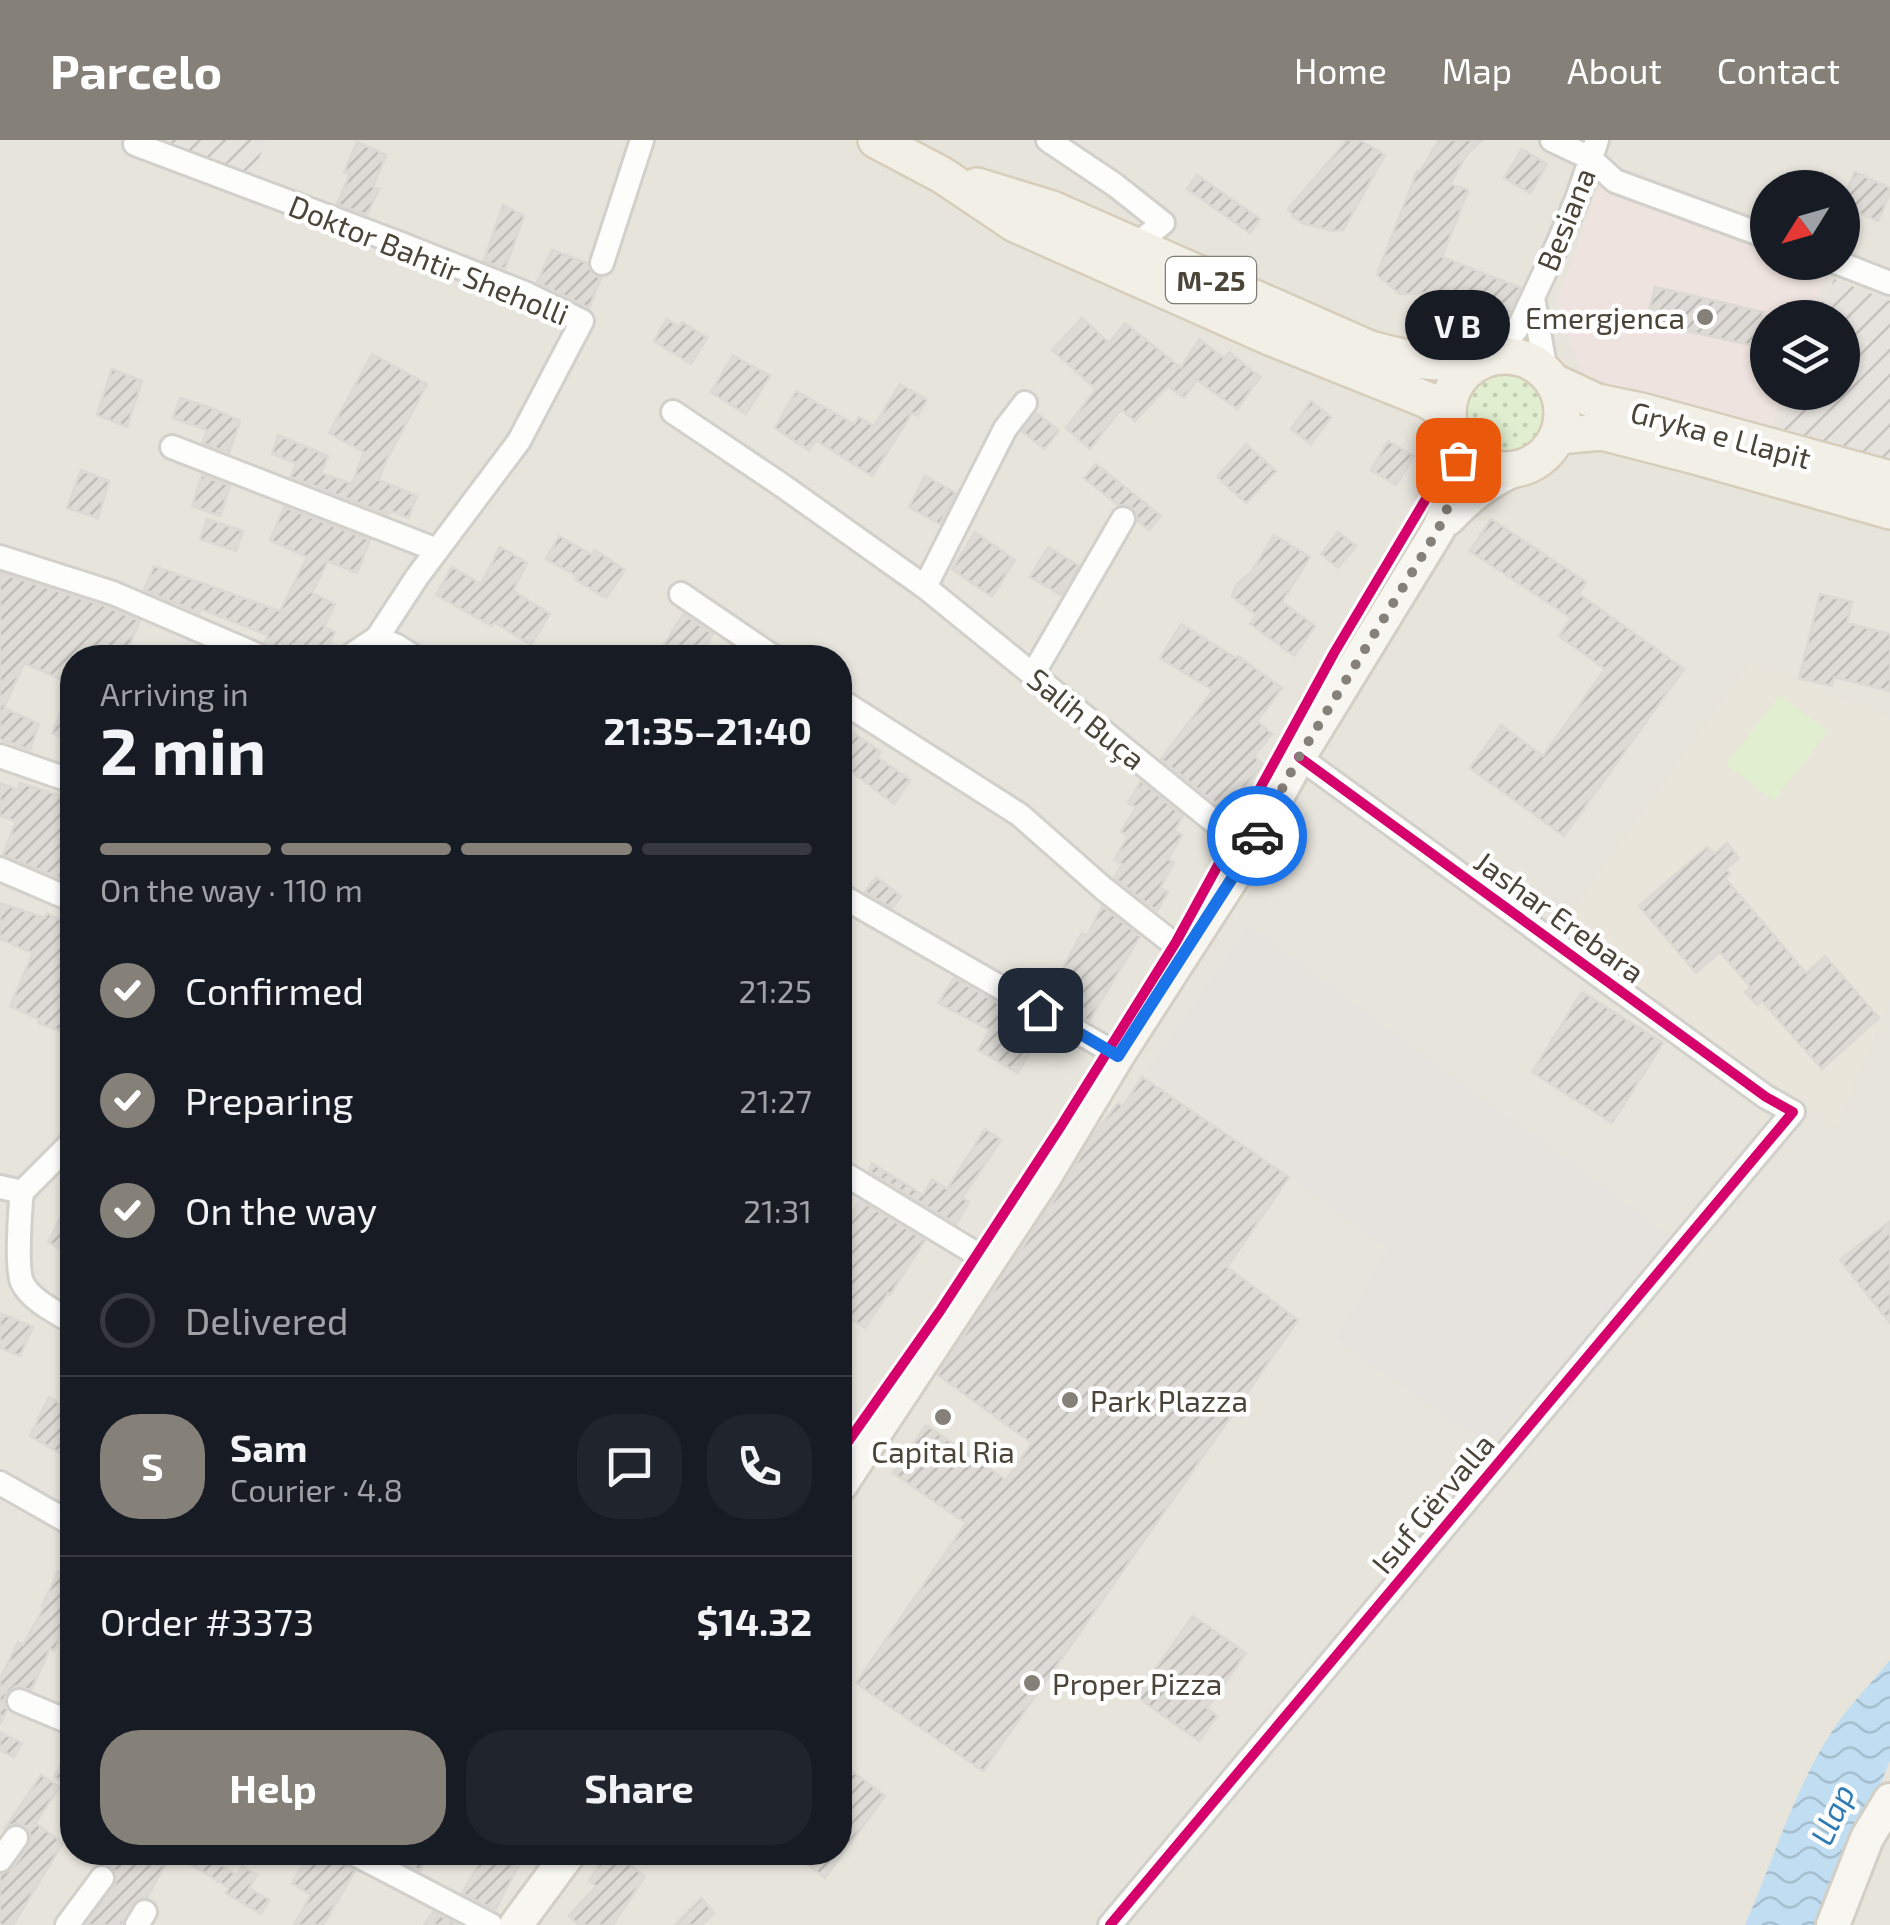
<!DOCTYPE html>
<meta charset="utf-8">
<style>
:root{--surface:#171b24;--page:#20242c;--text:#f1f3f6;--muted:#9ea1a6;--line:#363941;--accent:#868178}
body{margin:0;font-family:"Exo 2",sans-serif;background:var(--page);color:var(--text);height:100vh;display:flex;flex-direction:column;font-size:38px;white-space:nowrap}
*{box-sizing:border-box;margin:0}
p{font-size:32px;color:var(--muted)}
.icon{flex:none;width:55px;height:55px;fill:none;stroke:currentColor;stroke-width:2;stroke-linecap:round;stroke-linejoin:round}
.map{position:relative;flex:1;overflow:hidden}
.drawer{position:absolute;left:60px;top:505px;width:792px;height:1220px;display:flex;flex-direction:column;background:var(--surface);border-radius:40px;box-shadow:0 2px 8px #0004}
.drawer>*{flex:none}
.needle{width:65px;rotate:233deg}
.controls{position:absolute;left:1750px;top:30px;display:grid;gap:20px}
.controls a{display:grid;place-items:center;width:110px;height:110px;border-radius:50%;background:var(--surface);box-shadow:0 2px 8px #0004;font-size:50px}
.pin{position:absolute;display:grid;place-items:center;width:85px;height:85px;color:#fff;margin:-42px;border-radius:20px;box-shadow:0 5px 15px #0006}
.courier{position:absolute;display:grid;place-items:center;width:100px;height:100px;margin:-50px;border:8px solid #1a73e8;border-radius:50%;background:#fff;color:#222;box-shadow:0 2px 12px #0007}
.bubble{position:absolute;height:70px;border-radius:35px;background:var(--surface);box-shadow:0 2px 8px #0004;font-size:32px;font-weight:700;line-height:70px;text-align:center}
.summary em{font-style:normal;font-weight:700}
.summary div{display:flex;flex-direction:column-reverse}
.summary{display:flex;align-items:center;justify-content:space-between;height:170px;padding:0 40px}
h1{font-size:65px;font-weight:700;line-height:75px}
.bar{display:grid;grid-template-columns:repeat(4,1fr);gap:15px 10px;align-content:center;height:120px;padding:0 40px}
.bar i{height:12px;border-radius:8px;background:var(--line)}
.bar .selected{background:var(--accent)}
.bar p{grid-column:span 4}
.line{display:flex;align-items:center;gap:25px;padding:0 40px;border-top:2px solid var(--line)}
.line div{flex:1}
.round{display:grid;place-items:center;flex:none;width:105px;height:105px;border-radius:40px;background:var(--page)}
ol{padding:0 40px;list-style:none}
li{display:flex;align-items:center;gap:30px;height:110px}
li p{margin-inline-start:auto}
li .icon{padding:10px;border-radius:50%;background:var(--accent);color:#fff;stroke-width:4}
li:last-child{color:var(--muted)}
li i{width:55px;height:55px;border:5px solid var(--line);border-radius:50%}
.cta{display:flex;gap:20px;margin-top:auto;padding:20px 40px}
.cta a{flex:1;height:115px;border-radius:40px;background:var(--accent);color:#fff;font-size:40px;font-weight:700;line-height:115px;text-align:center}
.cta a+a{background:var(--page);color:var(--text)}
header{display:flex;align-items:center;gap:60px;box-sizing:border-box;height:140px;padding:0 50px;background:var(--accent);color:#fff}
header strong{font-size:48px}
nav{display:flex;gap:55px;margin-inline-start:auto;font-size:35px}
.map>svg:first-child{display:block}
.residential{fill:#e7e4dc;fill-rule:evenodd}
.industrial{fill:url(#industrial-furrows)}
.education{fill:#eae5da}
.medical{fill:#eee3df}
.grass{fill:url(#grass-dots)}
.pitch{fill:#e1eecf}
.parking{fill:#e6e3df}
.water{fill:url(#water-waves)}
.building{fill:url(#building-hatch);stroke:#dcd9d4;stroke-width:2.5}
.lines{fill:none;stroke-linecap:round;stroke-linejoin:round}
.minor-casing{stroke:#d2d0cb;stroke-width:28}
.secondary-casing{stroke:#d3cfc5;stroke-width:38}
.primary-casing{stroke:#d6cebb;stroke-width:40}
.minor{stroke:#fdfdfc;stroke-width:22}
.secondary{stroke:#f7f6f1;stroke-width:32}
.primary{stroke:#f2efe6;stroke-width:35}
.cycleway-casing{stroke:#fff;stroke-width:16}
.cycleway{stroke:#d6006c;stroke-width:10}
.done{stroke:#868178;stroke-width:10;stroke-dasharray:0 18}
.route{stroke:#1a73e8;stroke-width:12}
.poi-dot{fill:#868178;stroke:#fff;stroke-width:4}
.labels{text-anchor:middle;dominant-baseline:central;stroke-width:9;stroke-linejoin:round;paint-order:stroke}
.shield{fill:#fff;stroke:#817c74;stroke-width:2.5}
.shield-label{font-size:28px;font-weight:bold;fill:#4b4439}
.street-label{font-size:30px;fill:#4b4439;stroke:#fff}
.poi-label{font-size:30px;fill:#4b4439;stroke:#fff;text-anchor:start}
.water-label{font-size:32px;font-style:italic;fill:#2e7ab2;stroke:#fff}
</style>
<header>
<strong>Parcelo</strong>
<nav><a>Home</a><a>Map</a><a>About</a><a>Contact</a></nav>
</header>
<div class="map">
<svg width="1890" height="1785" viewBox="0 0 1890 1785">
<defs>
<pattern id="industrial-furrows" width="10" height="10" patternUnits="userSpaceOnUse" patternTransform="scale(2.5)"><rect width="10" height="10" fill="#e6e2de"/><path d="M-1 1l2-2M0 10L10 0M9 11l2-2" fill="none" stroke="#c7c3bf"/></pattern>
<pattern id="grass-dots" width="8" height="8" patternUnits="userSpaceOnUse" patternTransform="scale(2.5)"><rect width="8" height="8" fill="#e1eecf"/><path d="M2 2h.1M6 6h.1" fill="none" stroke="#c3cdb2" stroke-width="1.8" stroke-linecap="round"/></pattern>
<pattern id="water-waves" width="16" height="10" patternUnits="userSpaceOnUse" patternTransform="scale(2.5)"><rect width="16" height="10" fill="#c0ddf1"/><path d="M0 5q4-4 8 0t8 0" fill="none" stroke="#a6bfcf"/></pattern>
<pattern id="building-hatch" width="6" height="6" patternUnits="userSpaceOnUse" patternTransform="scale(2.5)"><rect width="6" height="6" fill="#dedbd6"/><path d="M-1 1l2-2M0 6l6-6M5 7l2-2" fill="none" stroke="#c0bdb8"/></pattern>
</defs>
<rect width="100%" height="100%" fill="#f4f2ee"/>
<!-- residential -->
<path class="residential" d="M0,0h1890v1785h-1890zM1768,48h74v74h-74zM1768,178h74v74h-74zM72,518h768v1194h-768z"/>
<!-- industrial -->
<path class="industrial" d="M153,0h114l-17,38z
M1834,139l56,22v170l-113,-38 15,-40 50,-1v-74l-22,-1z"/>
<!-- education -->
<path class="education" d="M1750,523l140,57v278l-54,129 -277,-197z"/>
<!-- medical -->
<path class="medical" d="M1601,41l166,61 1,20h56l6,3 -19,52 -43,1v74l16,1 -18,48 -184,-67 -26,-70z"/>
<!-- grass -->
<path class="grass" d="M1465 275a41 41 0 1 1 82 0a41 41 0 1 1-82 0Z"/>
<!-- pitch -->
<path class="pitch" d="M1780,555l48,36 -54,70 -48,-37z"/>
<!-- parking -->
<path class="parking" d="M1248,787l421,309 -83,104 -98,104 -152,-105 52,-91 -242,-175z"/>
<!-- water -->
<path class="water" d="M1890,1520v101l-70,164h-75c28,-64 48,-133 86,-192 16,-26 40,-49 59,-73z"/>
<!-- building -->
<path class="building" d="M1347,0h13l25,15 -42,75 -10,1 -31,-8 -9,-7 -5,-7z
M1439,0h43l-15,14 -17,30 18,6 -26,67 79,31 -16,32 -71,-27 -34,1 -23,-19 40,-104 3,1z
M357,2l29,13 -13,32 6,2 -12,26 -30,-11 13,-30 -6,-2z
M1522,9l25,15 -17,29 -26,-15z
M1855,32l35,16v6l-12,27 -36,-15v-5z
M1197,35l63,44 -10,14 -63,-44z
M503,65l21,11 -19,53 -21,-8z
M552,110l35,13 5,11 9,4 -12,30 -52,-26z
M1655,147l108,25 -8,34 -109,-24z
M1082,178l27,25 16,-20 56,45 18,-29 25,19 5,-6 31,25 -23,32 -40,-29 -13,18 -16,-12 -33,35 -14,-12 -31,40 -24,-21 30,-39 -44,-39z
M667,179l12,8 3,-5 25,16 -16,26 -37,-23z
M372,214l55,30 -43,81 -5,15 38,16 -9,22 -14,-6 -7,2 -96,-37 5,-14 -24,-9 6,-19 50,21 -7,17 31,11 12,-32 -35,-19z
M733,215l37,21 -24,38 -35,-22z
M112,229l30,12 -15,46 -30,-12z
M900,244l27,16 -10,16 -5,-3 -40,63 -56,-36 -7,10 -34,-22 21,-37 58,33 5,-7 15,9z
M180,258l34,11 26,12 -11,32 -27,-10 5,-13 -34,-12z
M1311,261l20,16 -20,27 -20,-15z
M1037,273l22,18 -15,18 -22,-18z
M1388,301l26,15 -18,29 -25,-15z
M1246,304l30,27 -30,32 -29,-26z
M1096,324l65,52 -12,14 -11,-9 -2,-9 -5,-5 -13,-2 -34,-27z
M81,330l28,11 -11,37 -31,-10z
M202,335l28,11 -10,30 -28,-10z
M925,336l31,17 -16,31 -31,-17z
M284,367l86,33 -13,33 -29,-12 -16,32 23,11 -11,23 11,5 -12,25 -30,-13 -5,10 -23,-12 3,-7 -67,-26 -2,4 -55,-23 10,-24 126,45 27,-54 -37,-17z
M207,379l36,12 -7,20 -36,-12z
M1491,379l95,63 -7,12 105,75 -120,167 -94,-68 31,-43 42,31 62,-87 -46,-33 12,-18 -101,-67z
M975,392l40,28 -23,37 -40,-28z
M1338,392l18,14 -18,22 -17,-14z
M1274,395l36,22 -28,45 33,24 -21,30 -44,-32 6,-9 -24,-19 4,-11 16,-14z
M559,396l33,19 3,-5 30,20 -19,28 -31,-19 2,-3 -31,-17z
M500,407l27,16 -14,28 37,23 -19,31 -37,-23 -2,4 -56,-31 16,-28 29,17z
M1048,407l31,19 -18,29 -31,-18z
M0,433l108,34 32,14 -14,33 -10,-4 -3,8h-41l-9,22 -39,-17 -20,45 35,16 -9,26 -30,-11z
M1820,454l32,8 -5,21 43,11v57l-56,-14 -2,9 -33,-8z
M683,474l30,20 -15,24h-42z
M1181,484l55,34 2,-2 44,32 -25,33 15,13 -18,22 10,9 -20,23 -6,-3 -17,23 -60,-49 52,-69 -53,-32z
M72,545v58l-20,-10z
M848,589l33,23 -4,5 33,23 -16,24 -54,-41v-23z
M1141,641l42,35 -9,15 8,4 -14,24 6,4 -14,25 8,4 -11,19 -43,-33 8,-14 -8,-4 14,-24 -7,-4 15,-25 -8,-4z
M0,643l18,7 2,-7 52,16v75l-3,8 -66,-27 13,-34 -16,-5z
M1727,703l12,15 -13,11 4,4 -5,5 81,95 19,-17 54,62 -57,51 -60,-68 -5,4 -12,-13 6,-4 -31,-36 -24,21 -57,-67 68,-59 7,7z
M876,737l25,19 -9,12 -27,-16z
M0,763l45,15 2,-5 25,13v109l-34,-12 1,-4 -29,-13 23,-53 -33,-14z
M1102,766l38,30 -51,85 -35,-20 14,-26 -7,-4 21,-38 5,3z
M954,838l89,51 -25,44 -40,-23 12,-20 -52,-27z
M1582,852l81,51 -51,80 -80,-51z
M1142,937l147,100 -62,90 71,53 -315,451 -127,-88 110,-160 -73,-50 33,-48 80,55 26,-37 -94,-68 123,-186 31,-52 26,-34 5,3z
M985,989l16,11 -39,58 7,4 -13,22 -87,-53 3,-8 51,32 9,-16 15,10z
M72,1055v61l-24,-14z
M860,1060l65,40 -35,55 -2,-2 -23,35 -25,-17v-79z
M1890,1081v102l-50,-63z
M0,1173l33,14 -13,29 -20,-8z
M49,1257l23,14v37l-5,9 -37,-21z
M58,1431l14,7v39l-18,34 -4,-2 -19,41 -15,-4 -10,8 -2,8 3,8 -7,14v-45l18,-37 5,3 21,-38 -2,-1z
M1193,1476l53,37 -39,55 10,8 -18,25 -63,-45z
M0,1592l22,11 -8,14 -14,-7z
M72,1606v42l-18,-11z
M840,1622l45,34 -60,82 -34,-26h49z
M41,1635l19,12 -25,36 28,20 -50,82h-13v-50l12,-6 16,-22 3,-8 -2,-8 -5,-6 -7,-2 -11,4z
M80,1712h121l36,23 5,-9 15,9 -8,13 20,12 -8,14 -35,-21 3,-5 -57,-35 -25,44 -8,1 -6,5 -11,22h-36l28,-38 3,-8 -2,-8 -5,-5 -7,-3 -7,1z
M310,1712h19l26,19 -32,54h-29l17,-30 -19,-12z
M384,1712h45l-9,19z
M486,1712h40l-31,58 -33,-17z
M607,1712h5l33,24 -32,49h-34l-10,-9 27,-30 -7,-5z
M701,1758l13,15 -12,12h-27z
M433,1772l26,13h-35z"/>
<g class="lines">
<!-- minor casing -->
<g class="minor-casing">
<path id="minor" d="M1048,0l67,45 48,38 -29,23
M1552,0l38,18 25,23 153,56
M135,4l261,98 131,52 55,27 -63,120 -102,136 -40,61 -30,20
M1836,122l54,21
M602,123l40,-123
M1533,158l13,74
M1497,216l24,-33 35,-75 21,-49 20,-59
M673,272l110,74 142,101 324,263
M172,307l265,103
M0,417l113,36 151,65
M925,447l80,-158 20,-26
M681,454l94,64
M377,498l20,8 19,12
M1033,534l90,-155
M840,560l180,115 84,74 80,63
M0,616l72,25
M0,729l72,31
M840,755l278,160
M840,1031l135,82 11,10
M0,1047l22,5c-2,17 -6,76 0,90 8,18 34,30 50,40
M22,1052l50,-50
M0,1343l72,41
M19,1561l53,22
M351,1712l140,73
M0,1720l16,-22
M67,1785l35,-47
M137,1785l8,-13
M1110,1785l683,-813 -27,-15 -467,-340"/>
</g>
<!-- secondary casing -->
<g class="secondary-casing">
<path id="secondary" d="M1448,379c20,-21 40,-38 68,-50
M840,1346l204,-308 74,-123 118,-183 63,-115 139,-227c16,-37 22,-49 17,-90
M516,1785l54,-73
M1833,1785l34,-87 23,-38"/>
</g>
<!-- primary casing -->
<g class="primary-casing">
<path id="primary" d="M876,0l66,35 73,49 257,114 155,62 21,13
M977,46l75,23 318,140c41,11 71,18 114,10
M1448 273a57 57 0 1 1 114 0a57 57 0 1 1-114 0Z
M1554,242l43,20 44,9 249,68
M1558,296l44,-4 93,24 195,55"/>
</g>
<!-- minor -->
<use href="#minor" class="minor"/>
<!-- secondary -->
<use href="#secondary" class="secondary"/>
<!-- primary -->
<use href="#primary" class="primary"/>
<!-- cycleway casing -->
<g class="cycleway-casing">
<path id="cycleway" d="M840,1313l100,-142 121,-185 115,-184 158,-289 99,-166
M1110,1785l683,-813 -27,-15 -467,-340"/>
</g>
<!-- cycleway -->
<use href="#cycleway" class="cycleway"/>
</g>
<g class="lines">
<!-- done -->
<path class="done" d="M1257,696l42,-79 139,-227c10,-23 20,-44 20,-70"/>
<!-- route -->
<path class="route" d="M1040,870l78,46 118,-184 21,-36"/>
</g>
<!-- markers -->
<g class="poi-dot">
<circle cx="1705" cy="177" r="10"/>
<circle cx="1070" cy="1260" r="10"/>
<circle cx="943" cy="1277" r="10"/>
<circle cx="1032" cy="1543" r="10"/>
</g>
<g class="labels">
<!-- shield labels -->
<rect class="shield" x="1166" y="117" width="90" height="46" rx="8"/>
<g class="shield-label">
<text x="1211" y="140">M-25</text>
</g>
<!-- street labels -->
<g class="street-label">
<text transform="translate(1565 79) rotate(-68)">Besiana</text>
<text transform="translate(429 119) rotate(22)">Doktor Bahtir Sheholli</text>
<text transform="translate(1721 294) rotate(15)">Gryka e Llapit</text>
<text transform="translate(1087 578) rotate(39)">Salih Buça</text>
<text transform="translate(1560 776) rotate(36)">Jashar Erebara</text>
<text transform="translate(1432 1363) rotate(-50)">Isuf Gërvalla</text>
</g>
<!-- poi labels -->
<g class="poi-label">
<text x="1685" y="177" text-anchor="end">Emergjenca</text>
<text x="1090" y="1260">Park Plazza</text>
<text x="943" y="1311" text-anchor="middle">Capital Ria</text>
<text x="1052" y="1543">Proper Pizza</text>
</g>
<!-- water labels -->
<g class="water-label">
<text transform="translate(1831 1674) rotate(-66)">Llap</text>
</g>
</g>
</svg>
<div class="controls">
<a><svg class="needle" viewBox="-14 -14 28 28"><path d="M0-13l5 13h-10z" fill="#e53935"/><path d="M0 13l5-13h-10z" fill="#9ea1a6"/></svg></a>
<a><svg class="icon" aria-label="layers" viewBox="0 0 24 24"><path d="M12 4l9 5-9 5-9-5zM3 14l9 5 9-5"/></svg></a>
</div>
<div class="pin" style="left:1458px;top:320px;background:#ea580c"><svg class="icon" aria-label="bag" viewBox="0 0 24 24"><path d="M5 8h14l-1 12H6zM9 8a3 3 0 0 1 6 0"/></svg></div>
<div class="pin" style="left:1040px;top:870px;background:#1f2937"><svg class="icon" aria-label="home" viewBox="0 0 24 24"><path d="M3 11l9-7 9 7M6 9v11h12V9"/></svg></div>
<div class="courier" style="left:1257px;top:696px"><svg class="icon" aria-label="car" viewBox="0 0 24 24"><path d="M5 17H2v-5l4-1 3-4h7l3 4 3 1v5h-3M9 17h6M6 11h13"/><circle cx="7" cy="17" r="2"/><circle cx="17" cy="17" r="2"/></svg></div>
<div class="bubble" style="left:1405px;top:150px;width:105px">V B</div>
<section class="drawer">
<div class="summary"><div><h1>2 min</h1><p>Arriving in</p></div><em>21:35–21:40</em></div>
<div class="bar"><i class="selected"></i><i class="selected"></i><i class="selected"></i><i></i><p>On the way · 110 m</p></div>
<ol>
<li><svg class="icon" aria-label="check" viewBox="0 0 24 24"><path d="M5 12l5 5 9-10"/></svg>Confirmed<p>21:25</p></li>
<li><svg class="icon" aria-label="check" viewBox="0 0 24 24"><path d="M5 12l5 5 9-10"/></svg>Preparing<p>21:27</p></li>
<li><svg class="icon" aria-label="check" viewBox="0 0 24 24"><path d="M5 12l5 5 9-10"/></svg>On the way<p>21:31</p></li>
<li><i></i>Delivered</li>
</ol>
<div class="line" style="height:180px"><b class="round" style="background:var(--accent);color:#fff">S</b><div><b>Sam</b><p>Courier · 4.8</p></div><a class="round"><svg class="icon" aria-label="chat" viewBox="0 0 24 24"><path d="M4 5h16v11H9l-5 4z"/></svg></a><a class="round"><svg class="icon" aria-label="phone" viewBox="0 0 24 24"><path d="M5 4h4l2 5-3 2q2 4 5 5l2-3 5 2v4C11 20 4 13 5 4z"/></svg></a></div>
<div class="line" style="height:130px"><div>Order #3373</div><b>$14.32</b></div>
<div class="cta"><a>Help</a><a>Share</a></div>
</section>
</div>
